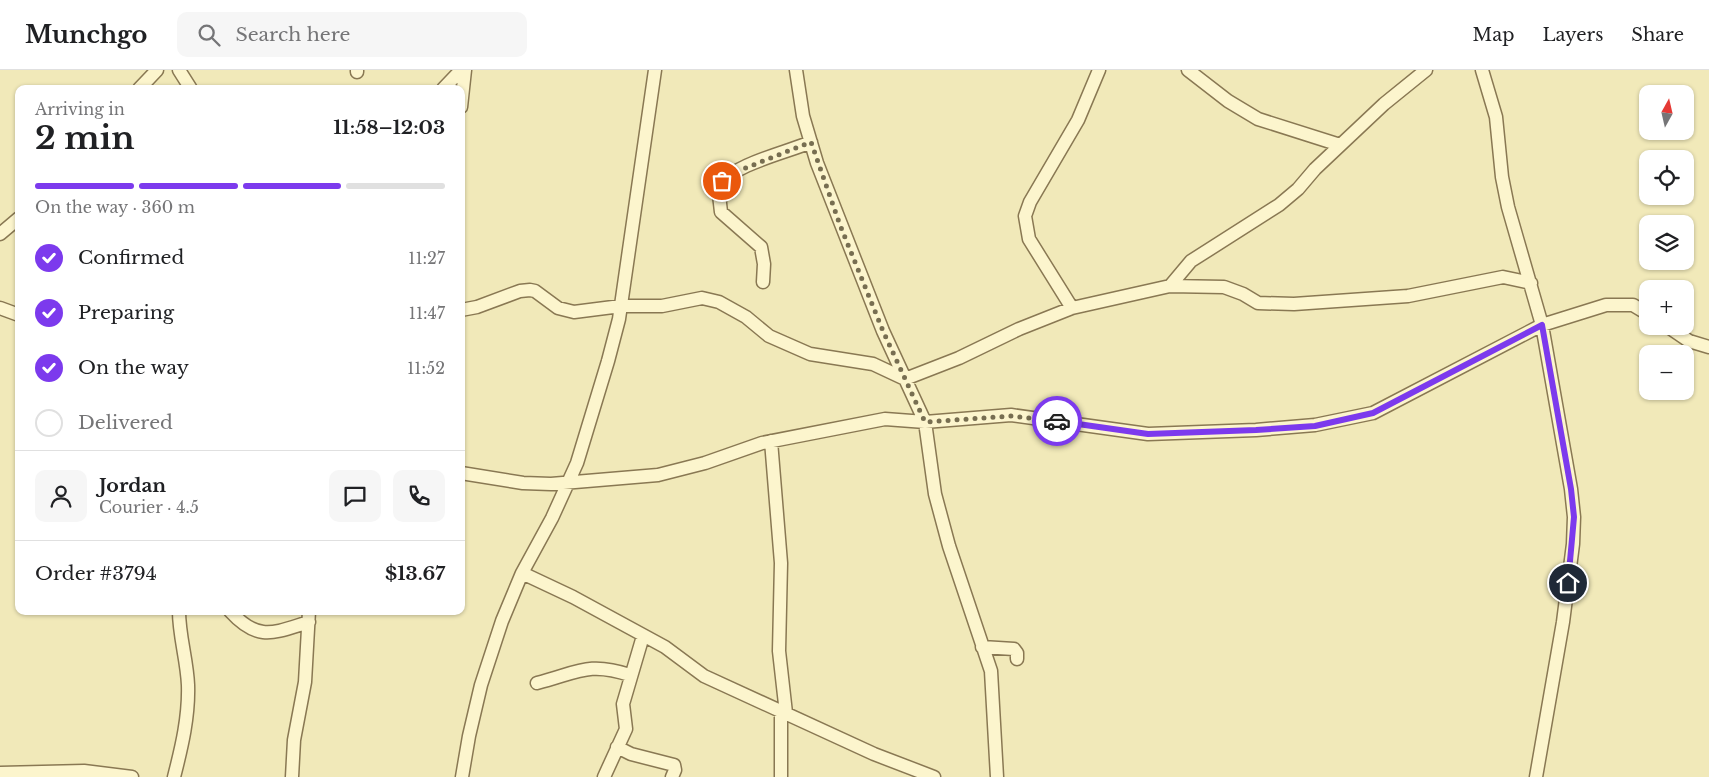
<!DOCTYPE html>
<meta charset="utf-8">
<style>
:root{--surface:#fff;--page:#f6f6f6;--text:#202124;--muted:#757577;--line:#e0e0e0;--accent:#7c3aed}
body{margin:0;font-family:"Libre Baskerville",serif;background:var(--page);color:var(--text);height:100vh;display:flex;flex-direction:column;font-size:19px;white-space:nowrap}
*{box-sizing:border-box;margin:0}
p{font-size:16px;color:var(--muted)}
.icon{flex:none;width:28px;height:28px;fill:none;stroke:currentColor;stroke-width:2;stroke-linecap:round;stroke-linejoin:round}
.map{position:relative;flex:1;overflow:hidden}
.details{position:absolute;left:15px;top:15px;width:450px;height:530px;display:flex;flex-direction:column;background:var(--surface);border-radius:10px;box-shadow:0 1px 4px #0004}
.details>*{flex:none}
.needle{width:32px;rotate:8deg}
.buttons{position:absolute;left:1639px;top:15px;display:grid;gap:10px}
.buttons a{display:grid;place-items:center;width:55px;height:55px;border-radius:10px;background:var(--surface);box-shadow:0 1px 4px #0004;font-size:25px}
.pin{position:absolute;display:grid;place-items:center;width:42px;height:42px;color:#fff;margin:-21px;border:2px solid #fff;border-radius:50%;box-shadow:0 1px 5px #0007}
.courier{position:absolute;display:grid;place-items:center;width:50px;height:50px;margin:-25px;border:4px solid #7c3aed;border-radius:50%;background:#fff;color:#222;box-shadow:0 1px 6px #0007}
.head em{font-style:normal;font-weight:700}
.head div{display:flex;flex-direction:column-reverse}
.head{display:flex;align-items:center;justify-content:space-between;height:85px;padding:0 20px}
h1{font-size:32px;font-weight:700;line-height:38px}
.bar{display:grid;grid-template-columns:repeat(4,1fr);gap:8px 5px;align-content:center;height:60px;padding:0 20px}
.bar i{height:6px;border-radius:4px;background:var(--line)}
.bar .selected{background:var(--accent)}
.bar p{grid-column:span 4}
.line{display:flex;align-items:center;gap:12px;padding:0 20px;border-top:1px solid var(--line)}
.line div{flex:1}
.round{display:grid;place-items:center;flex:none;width:52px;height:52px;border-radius:10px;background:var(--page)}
ol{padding:0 20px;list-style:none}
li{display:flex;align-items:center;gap:15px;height:55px}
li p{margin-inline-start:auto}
li .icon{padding:5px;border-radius:50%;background:var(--accent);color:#fff;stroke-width:4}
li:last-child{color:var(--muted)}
li i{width:28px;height:28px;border:2px solid var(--line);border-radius:50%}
header{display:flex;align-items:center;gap:30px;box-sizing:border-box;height:70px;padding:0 25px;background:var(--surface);border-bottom:1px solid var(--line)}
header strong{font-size:24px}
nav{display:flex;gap:28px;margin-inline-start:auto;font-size:18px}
.search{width:350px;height:45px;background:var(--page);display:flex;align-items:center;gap:12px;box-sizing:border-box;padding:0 18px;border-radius:10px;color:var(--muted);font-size:19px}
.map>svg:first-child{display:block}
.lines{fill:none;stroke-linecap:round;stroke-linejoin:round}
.minor-casing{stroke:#897853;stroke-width:15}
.minor{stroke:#fcf5cd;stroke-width:12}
.done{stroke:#776e51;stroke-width:5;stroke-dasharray:0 9}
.route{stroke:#7c3aed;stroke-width:6}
</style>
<header>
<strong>Munchgo</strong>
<div class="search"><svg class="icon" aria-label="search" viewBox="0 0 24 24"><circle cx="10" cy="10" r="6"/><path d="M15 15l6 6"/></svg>Search here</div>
<nav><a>Map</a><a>Layers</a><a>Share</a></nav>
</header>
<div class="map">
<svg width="1709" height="707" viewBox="0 0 1709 707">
<rect width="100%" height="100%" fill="#f1e9b9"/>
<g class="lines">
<!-- minor casing -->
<g class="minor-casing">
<path id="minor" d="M179,0l12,19
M796,0l7,46 14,47 66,168 42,91 10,72 14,52 42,125 6,106
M1188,0l40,31 30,18 82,26
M1482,0l14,47 6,60 6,30 34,118 29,164 3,28 -1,27 -10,78 -27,155
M357,2v-2
M139,19l18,-19
M443,19l18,-19
M461,37l4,-37
M0,164l19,-16
M763,212l1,-18 -3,-17 -40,-35 -3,-26c16,-22 67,-33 93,-44
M1170,216l21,-25 88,-56 19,-16 17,-20 69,-65 42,-34
M0,238l19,7
M1072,238l-43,-69 -4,-23 5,-14 48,-82 21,-50
M461,240l16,-3 43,-16 10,-1 5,1 23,17 16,4 47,-6h41l40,-8 17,4 27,15 23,19 41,18 63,10 32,15 54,-21 60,-29 53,-21 98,-22 54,1 19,7 15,9 36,1 114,-8 95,-19 28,6
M1667,256l22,15 20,6
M771,371l10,122 -2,88 7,62
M461,403l62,10 28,1 107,-9 47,-12 57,-20 123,-24 40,3 86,-7 137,19 108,-4 59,-5 58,-12 169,-88 64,-20h27l15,9
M522,503l51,24 92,50 39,29 170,78 60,23
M230,541c28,31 43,22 79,11
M982,577l32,2 3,4v6
M537,613c40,-10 51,-22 93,-8
M781,641v66
M617,677l14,7 43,11 1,5 -3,7
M0,703l84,-2 48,6
M174,707c8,-31 15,-61 14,-92 -1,-25 -9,-49 -9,-74
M292,707l2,-37 11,-58 4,-71
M462,707l7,-41 12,-51 21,-64 20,-48 30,-55 25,-55 31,-102 11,-42 36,-249
M604,707l22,-48 -3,-25 20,-68"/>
</g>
<!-- minor -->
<use href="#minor" class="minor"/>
</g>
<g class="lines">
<!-- done -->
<path class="done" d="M722,111l21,-12 68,-27 29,83 43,106 42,91 86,-6 46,5"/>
<!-- route -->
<path class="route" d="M1057,351l91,13 108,-4 59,-4 58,-13 169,-88 29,164 3,28 -6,66"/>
</g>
</svg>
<div class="buttons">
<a><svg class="needle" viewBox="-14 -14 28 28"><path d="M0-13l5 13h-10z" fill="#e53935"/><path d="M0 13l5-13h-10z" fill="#757577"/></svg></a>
<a><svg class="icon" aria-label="locate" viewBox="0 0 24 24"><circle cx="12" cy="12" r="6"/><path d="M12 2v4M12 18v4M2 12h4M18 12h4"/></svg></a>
<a><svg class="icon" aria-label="layers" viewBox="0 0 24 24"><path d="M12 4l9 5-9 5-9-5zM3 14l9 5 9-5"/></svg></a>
<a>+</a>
<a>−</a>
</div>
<div class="pin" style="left:722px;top:111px;background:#ea580c"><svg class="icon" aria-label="bag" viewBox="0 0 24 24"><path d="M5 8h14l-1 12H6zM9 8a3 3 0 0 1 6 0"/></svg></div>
<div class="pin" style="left:1568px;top:513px;background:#1f2937"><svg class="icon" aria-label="home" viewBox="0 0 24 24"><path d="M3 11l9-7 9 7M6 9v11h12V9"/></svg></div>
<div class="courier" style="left:1057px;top:351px"><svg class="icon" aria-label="car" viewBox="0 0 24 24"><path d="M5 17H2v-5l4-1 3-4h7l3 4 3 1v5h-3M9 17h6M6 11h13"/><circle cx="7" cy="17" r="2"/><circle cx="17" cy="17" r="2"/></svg></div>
<section class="details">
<div class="head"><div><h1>2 min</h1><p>Arriving in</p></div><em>11:58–12:03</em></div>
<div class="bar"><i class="selected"></i><i class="selected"></i><i class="selected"></i><i></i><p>On the way · 360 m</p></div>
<ol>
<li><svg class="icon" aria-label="check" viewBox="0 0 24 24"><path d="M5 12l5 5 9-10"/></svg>Confirmed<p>11:27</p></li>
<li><svg class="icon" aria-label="check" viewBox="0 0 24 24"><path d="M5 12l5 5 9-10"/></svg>Preparing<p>11:47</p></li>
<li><svg class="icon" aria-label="check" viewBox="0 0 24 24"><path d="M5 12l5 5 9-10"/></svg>On the way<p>11:52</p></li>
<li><i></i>Delivered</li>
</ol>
<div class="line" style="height:90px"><a class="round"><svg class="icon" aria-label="person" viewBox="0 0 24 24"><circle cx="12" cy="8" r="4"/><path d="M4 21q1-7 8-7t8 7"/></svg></a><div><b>Jordan</b><p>Courier · 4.5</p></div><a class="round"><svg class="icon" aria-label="chat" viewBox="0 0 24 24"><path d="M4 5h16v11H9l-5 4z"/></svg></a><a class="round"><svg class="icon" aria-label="phone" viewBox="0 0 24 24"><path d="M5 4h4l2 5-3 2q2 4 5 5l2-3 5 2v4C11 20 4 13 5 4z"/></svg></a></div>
<div class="line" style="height:65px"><div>Order #3794</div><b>$13.67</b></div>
</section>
</div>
